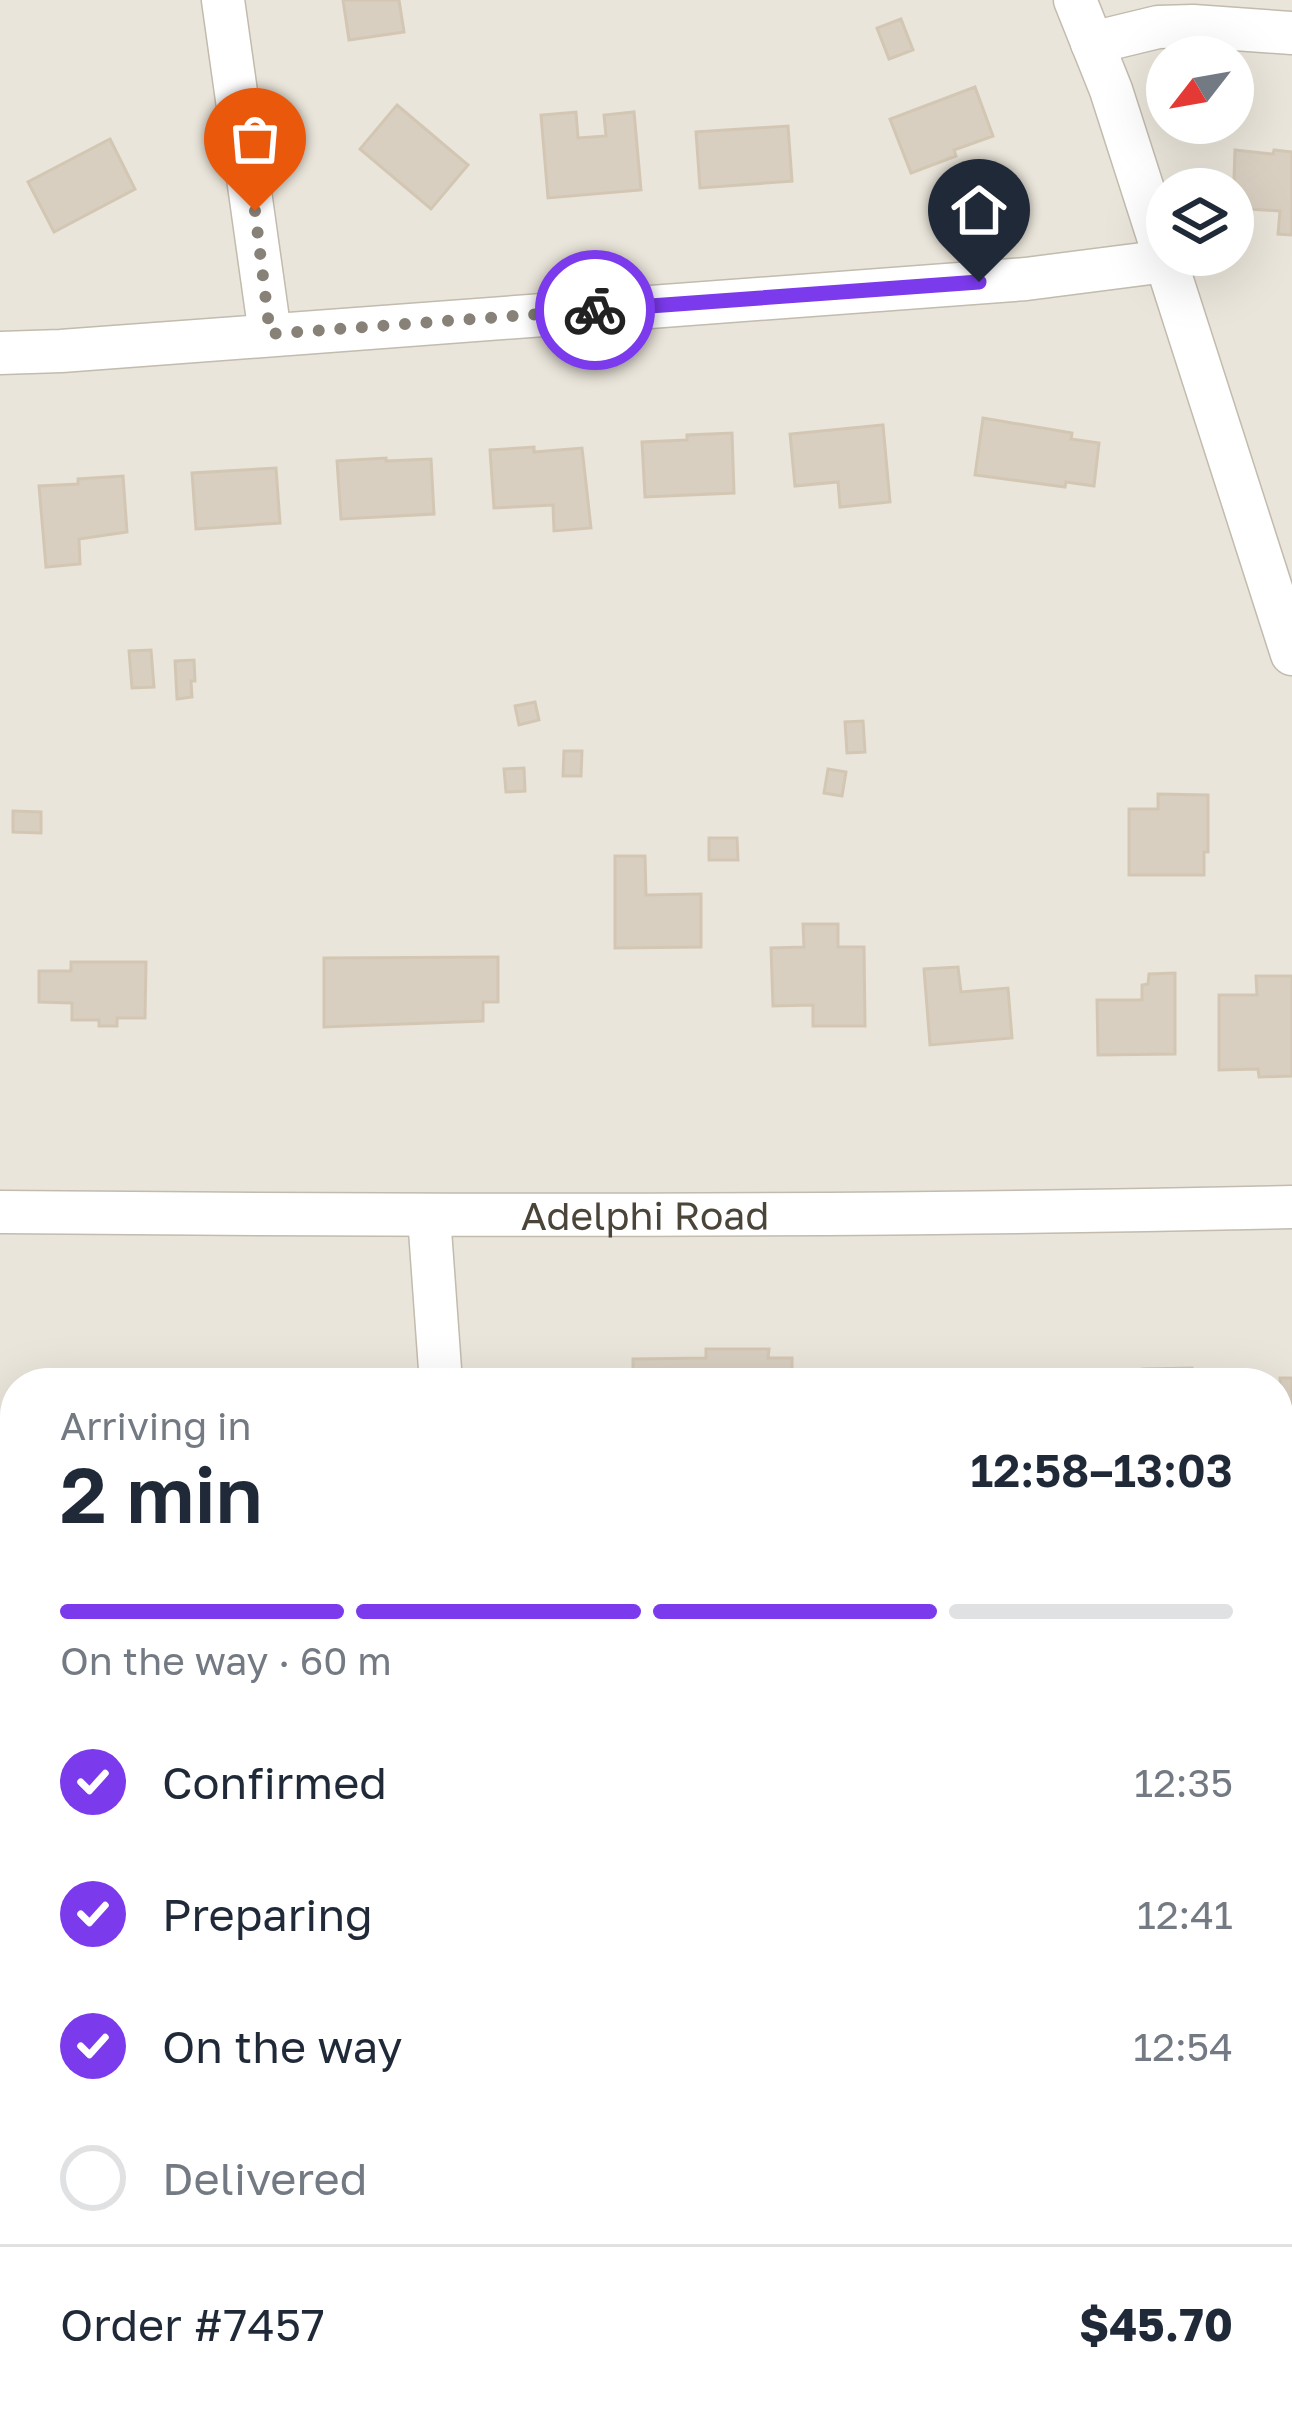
<!DOCTYPE html>
<meta charset="utf-8">
<style>
:root{--surface:#fff;--page:#f6f6f7;--text:#1f2937;--muted:#747a83;--line:#e0e1e3;--accent:#7c3aed}
body{margin:0;font-family:"Golos Text",sans-serif;background:var(--page);color:var(--text);height:100vh;display:flex;flex-direction:column;font-size:45px;white-space:nowrap}
*{box-sizing:border-box;margin:0}
p{font-size:39px;color:var(--muted)}
.icon{flex:none;width:66px;height:66px;fill:none;stroke:currentColor;stroke-width:2;stroke-linecap:round;stroke-linejoin:round}
.map{position:relative;flex:1;overflow:hidden}
.drawer{position:absolute;left:0px;top:1368px;width:1293px;height:1059px;display:flex;flex-direction:column;background:var(--surface);border-radius:48px 48px 0 0;box-shadow:0 12px 48px #0002}
.drawer>*{flex:none}
.needle{width:78px;rotate:239deg}
.fabs{position:absolute;left:1146px;top:36px;display:grid;gap:24px}
.fabs a{display:grid;place-items:center;width:108px;height:108px;border-radius:50%;background:var(--surface);box-shadow:0 12px 48px #0002;font-size:60px}
.pin{position:absolute;display:grid;place-items:center;width:102px;height:102px;color:#fff;margin:-123px -51px;border-radius:50% 50% 50% 0;rotate:-45deg;box-shadow:0 0 12px #0007}
.pin .icon{rotate:45deg}
.courier{position:absolute;display:grid;place-items:center;width:120px;height:120px;margin:-60px;border:9px solid #7c3aed;border-radius:50%;background:#fff;color:#222;box-shadow:0 3px 15px #0007}
.head em{font-style:normal;font-weight:600}
.head div{display:flex;flex-direction:column-reverse}
.head{display:flex;align-items:center;justify-content:space-between;height:204px;padding:0 60px}
h1{font-size:78px;font-weight:600;line-height:90px}
.bar{display:grid;grid-template-columns:repeat(4,1fr);gap:18px 12px;align-content:center;height:144px;padding:0 60px}
.bar i{height:15px;border-radius:9px;background:var(--line)}
.bar .current{background:var(--accent)}
.bar p{grid-column:span 4}
.line{display:flex;align-items:center;gap:30px;padding:0 60px;border-top:3px solid var(--line)}
.line div{flex:1}
ol{padding:0 60px;list-style:none}
li{display:flex;align-items:center;gap:36px;height:132px}
li p{margin-inline-start:auto}
li .icon{padding:12px;border-radius:50%;background:var(--accent);color:#fff;stroke-width:4}
li:last-child{color:var(--muted)}
li i{width:66px;height:66px;border:6px solid var(--line);border-radius:50%}
.map>svg:first-child{display:block}
.residential{fill:#eae5da;fill-rule:evenodd}
.building{fill:#d8cfc1;stroke:#d3c7b4;stroke-width:3}
.lines{fill:none;stroke-linecap:round;stroke-linejoin:round}
.minor-casing{stroke:#c2bbae;stroke-width:45}
.minor{stroke:#fff;stroke-width:42}
.done{stroke:#878178;stroke-width:12;stroke-dasharray:0 21.6}
.route{stroke:#7c3aed;stroke-width:15}
.labels{text-anchor:middle;dominant-baseline:central;stroke-width:10;stroke-linejoin:round;paint-order:stroke}
.street-label{font-size:39px;fill:#4b4439;stroke:#fff}
</style>
<div class="map">
<svg width="1292" height="2425" viewBox="0 0 1292 2425">
<rect width="100%" height="100%" fill="#f6f3ec"/>
<!-- residential -->
<path class="residential" d="M0,0h1292v2425h-1292zM1167,57h66v66h-66zM1167,189h66v66h-66zM15,1383h1263v1029h-1263z"/>
<!-- building -->
<path class="building" d="M343,0h56l5,32 -55,8z
M901,19l12,31 -24,9 -12,-31z
M975,87l18,49 -39,14 2,6 -45,17 -21,-54z
M397,105l71,60 -37,44 -71,-60z
M576,112l2,26 28,-2 -2,-21 30,-3 7,78 -93,8 -7,-83z
M788,126l4,55 -92,7 -4,-56z
M110,139l25,50 -81,43 -26,-50z
M1235,150l38,4 1,-4 18,2v83l-14,-1 2,-23 -47,-3z
M983,418l89,15 -1,6 28,4 -5,43 -28,-4 -1,5 -90,-12z
M883,425l7,77 -50,5 -2,-25 -43,4 -5,-52z
M732,433l2,60 -89,4 -3,-55 45,-2v-5z
M534,447v5l48,-4 9,80 -37,3 -1,-26 -59,3 -4,-58z
M386,458v3l45,-2 3,55 -93,5 -4,-58z
M276,468l4,55 -84,6 -4,-56z
M123,476l4,56 -48,7 1,25 -34,3 -7,-81 39,-2v-5z
M151,650l3,37 -22,1 -3,-37z
M194,660l1,21h-4l1,16 -15,2 -2,-38z
M535,702l4,18 -20,5 -4,-19z
M863,721l2,31 -18,1 -2,-31z
M564,751h18l-1,25h-18z
M524,768l1,23 -19,1 -2,-23z
M828,769l18,3 -4,24 -18,-3z
M1158,794l50,1v57h-4v23h-75v-66h29z
M13,811l28,1v21l-28,-1z
M709,838h28l1,22h-29z
M615,856h30l1,39 55,-1v53l-86,1z
M803,924h35v23h26l1,79h-52v-21l-40,1 -2,-58 33,-1z
M498,957v45h-15v19l-159,6v-69z
M71,962h75l-1,56h-28v8h-18v-6h-27v-17l-33,-1v-31h32z
M958,967l3,25 47,-4 4,50 -82,7 -6,-76z
M1175,973v81l-77,1 -1,-55h45v-15l6,-1 1,-10z
M1256,976h36v100l-33,1 -1,-8 -39,1v-75h38z
M706,1349h63l-1,9h24v25h-159v-24l73,-1z
M1192,1368v15h-49v-14z
M1280,1378h12v47h-11z
M5,1912h10v77h-9z
M1292,1990v91l-14,1v-91z
M687,2412h66l1,13h-67z"/>
<g class="lines">
<!-- minor casing -->
<g class="minor-casing">
<g id="minor">
<path d="M223,0l47,334"/>
<path d="M1075,0l36,90 181,564"/>
<path d="M1092,43l66,-16 35,-1 99,7"/>
<path d="M0,353l61,-2 965,-72 140,-18"/>
<path id="s1" d="M0,1212c431,4 861,5 1292,-5"/>
<path d="M429,1216l12,167"/>
<path d="M450,2412v13"/>
</g>
</g>
<!-- minor -->
<use href="#minor" class="minor"/>
</g>
<g class="lines">
<!-- done -->
<path class="done" d="M255,211l15,123 325,-24"/>
<!-- route -->
<path class="route" d="M595,310l384,-28"/>
</g>
<g class="labels">
<!-- street labels -->
<g class="street-label">
<text stroke="none"><textPath href="#s1" startOffset="645">Adelphi Road</textPath></text>
</g>
</g>
</svg>
<div class="fabs">
<a><svg class="needle" viewBox="-14 -14 28 28"><path d="M0-13l5 13h-10z" fill="#e53935"/><path d="M0 13l5-13h-10z" fill="#747a83"/></svg></a>
<a><svg class="icon" aria-label="layers" viewBox="0 0 24 24"><path d="M12 4l9 5-9 5-9-5zM3 14l9 5 9-5"/></svg></a>
</div>
<div class="pin" style="left:255px;top:211px;background:#ea580c"><svg class="icon" aria-label="bag" viewBox="0 0 24 24"><path d="M5 8h14l-1 12H6zM9 8a3 3 0 0 1 6 0"/></svg></div>
<div class="pin" style="left:979px;top:282px;background:#1f2937"><svg class="icon" aria-label="home" viewBox="0 0 24 24"><path d="M3 11l9-7 9 7M6 9v11h12V9"/></svg></div>
<div class="courier" style="left:595px;top:310px"><svg class="icon" aria-label="bike" viewBox="0 0 24 24"><circle cx="6" cy="16" r="4"/><circle cx="18" cy="16" r="4"/><path d="M6 16l4-8h5l3 8M10 8l3 8H6M13 5h3"/></svg></div>
<section class="drawer">
<div class="head"><div><h1>2 min</h1><p>Arriving in</p></div><em>12:58–13:03</em></div>
<div class="bar"><i class="current"></i><i class="current"></i><i class="current"></i><i></i><p>On the way · 60 m</p></div>
<ol>
<li><svg class="icon" aria-label="check" viewBox="0 0 24 24"><path d="M5 12l5 5 9-10"/></svg>Confirmed<p>12:35</p></li>
<li><svg class="icon" aria-label="check" viewBox="0 0 24 24"><path d="M5 12l5 5 9-10"/></svg>Preparing<p>12:41</p></li>
<li><svg class="icon" aria-label="check" viewBox="0 0 24 24"><path d="M5 12l5 5 9-10"/></svg>On the way<p>12:54</p></li>
<li><i></i>Delivered</li>
</ol>
<div class="line" style="height:156px"><div>Order #7457</div><b>$45.70</b></div>
</section>
</div>
